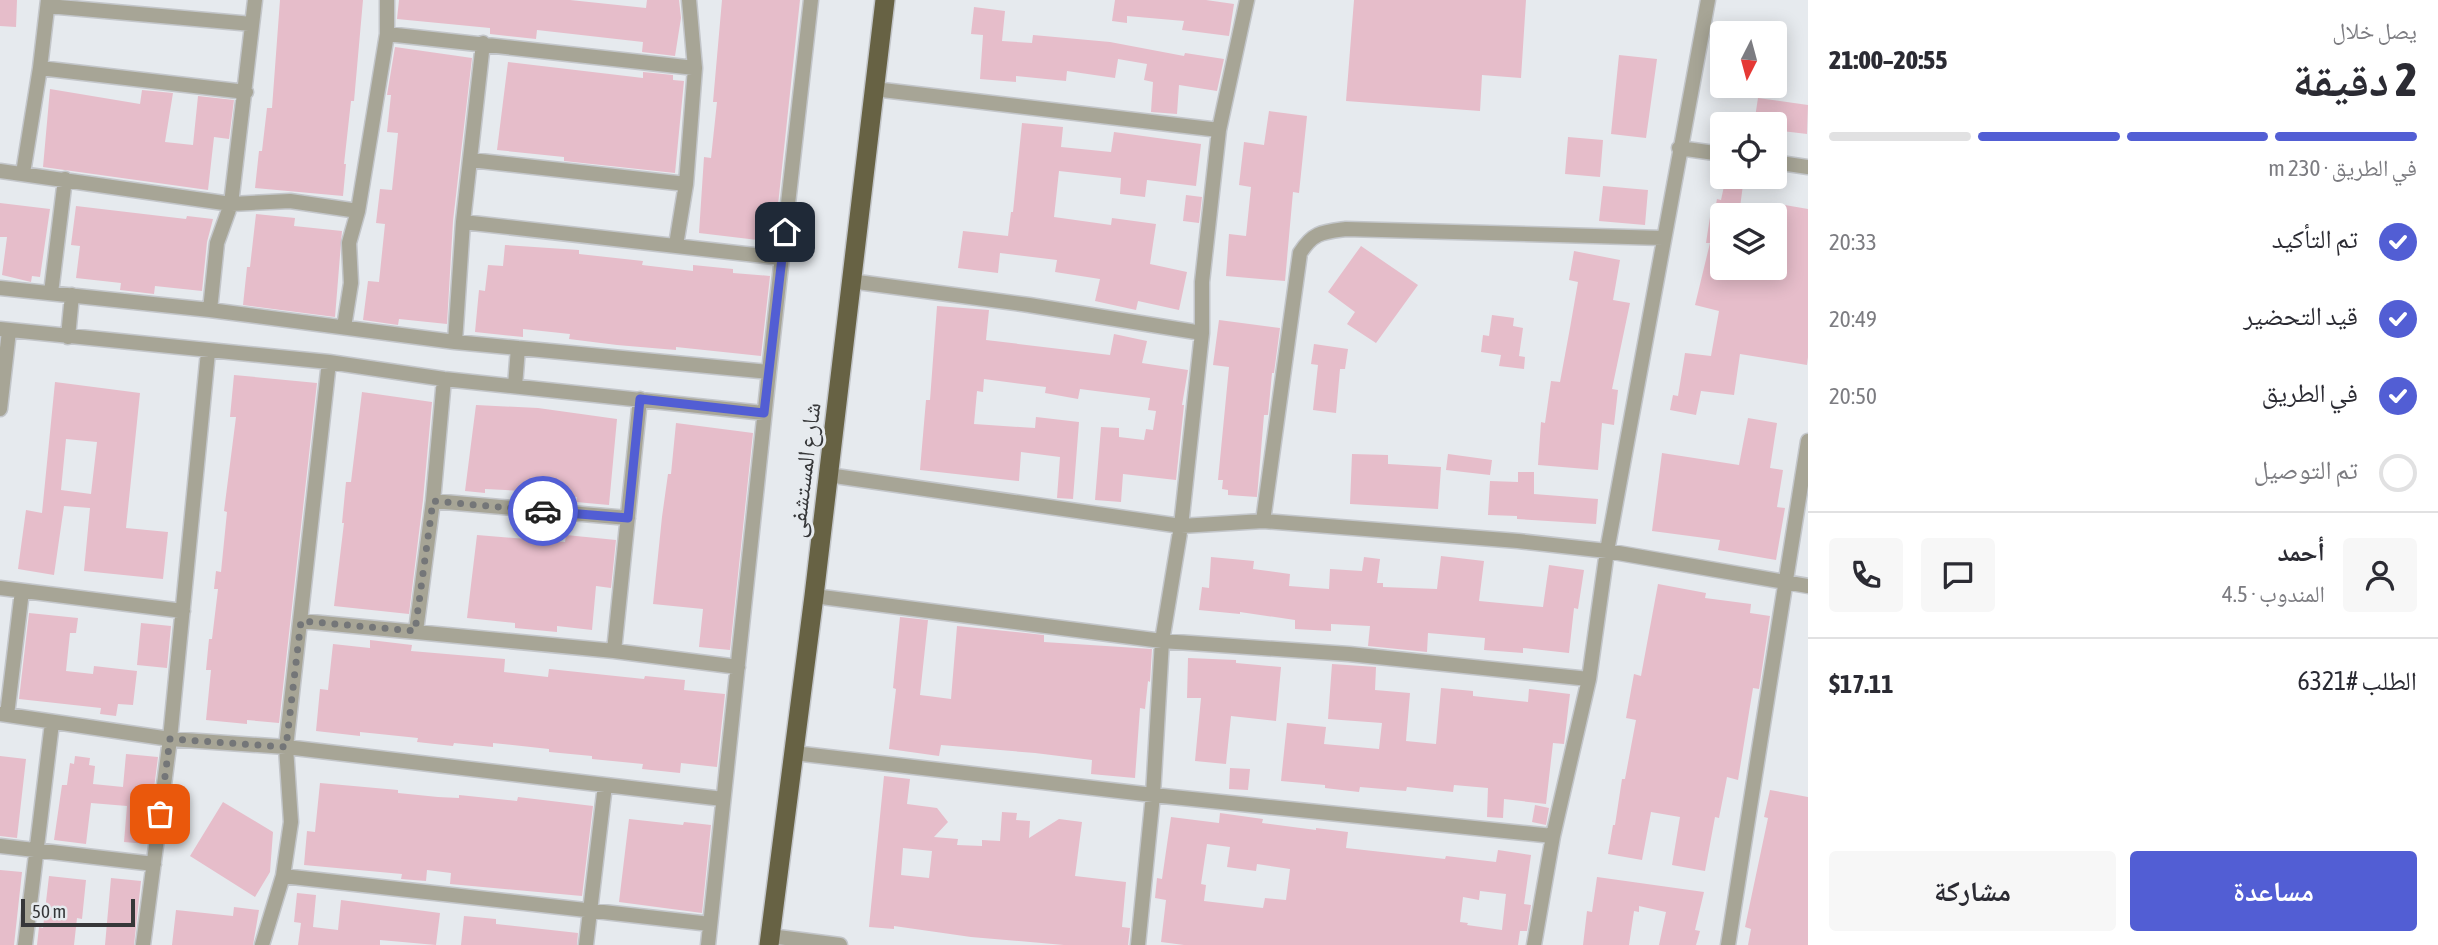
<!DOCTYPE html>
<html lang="ar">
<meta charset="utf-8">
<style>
:root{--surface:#fff;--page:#f7f7f7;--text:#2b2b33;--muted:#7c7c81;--line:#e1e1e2;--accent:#525ed4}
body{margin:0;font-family:"Asap Condensed","Noto Naskh Arabic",sans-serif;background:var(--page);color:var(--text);direction:rtl;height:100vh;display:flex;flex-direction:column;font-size:26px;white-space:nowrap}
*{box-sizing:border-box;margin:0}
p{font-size:23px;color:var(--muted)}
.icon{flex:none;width:38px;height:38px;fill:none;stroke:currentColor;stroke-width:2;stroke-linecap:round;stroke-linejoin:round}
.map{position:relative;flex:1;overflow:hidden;direction:ltr}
.details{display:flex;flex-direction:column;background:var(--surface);width:630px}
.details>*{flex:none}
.needle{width:46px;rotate:186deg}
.buttons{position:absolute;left:1710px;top:21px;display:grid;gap:14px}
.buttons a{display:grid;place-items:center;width:77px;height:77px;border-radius:7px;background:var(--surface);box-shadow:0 4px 18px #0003;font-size:35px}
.scale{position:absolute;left:21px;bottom:18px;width:114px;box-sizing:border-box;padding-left:7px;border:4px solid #363739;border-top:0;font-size:19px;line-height:24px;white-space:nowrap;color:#363739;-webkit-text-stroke:5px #e6eaee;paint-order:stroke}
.pin{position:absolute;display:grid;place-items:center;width:60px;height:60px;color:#fff;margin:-30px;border-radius:14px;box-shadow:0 4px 10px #0006}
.courier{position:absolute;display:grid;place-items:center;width:70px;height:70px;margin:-35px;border:5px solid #525ed4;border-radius:50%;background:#fff;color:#222;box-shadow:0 2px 9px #0007}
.overview em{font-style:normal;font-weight:800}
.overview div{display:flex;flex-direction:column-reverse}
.overview{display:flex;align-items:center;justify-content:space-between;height:119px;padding:0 21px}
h1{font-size:46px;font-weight:800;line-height:52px}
.bar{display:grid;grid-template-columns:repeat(4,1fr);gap:10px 7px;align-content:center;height:84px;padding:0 21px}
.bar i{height:9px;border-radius:5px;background:var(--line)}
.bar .on{background:var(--accent)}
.bar p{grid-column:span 4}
.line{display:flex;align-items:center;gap:18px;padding:0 21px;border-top:2px solid var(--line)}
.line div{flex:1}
.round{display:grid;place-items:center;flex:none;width:74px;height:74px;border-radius:7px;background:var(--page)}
ol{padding:0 21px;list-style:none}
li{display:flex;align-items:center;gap:21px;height:77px}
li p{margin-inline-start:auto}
li .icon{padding:7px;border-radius:50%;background:var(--accent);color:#fff;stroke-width:4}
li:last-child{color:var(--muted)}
li i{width:38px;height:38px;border:4px solid var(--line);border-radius:50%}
.button{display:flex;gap:14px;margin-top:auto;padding:14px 21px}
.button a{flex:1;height:80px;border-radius:7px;background:var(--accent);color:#fff;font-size:28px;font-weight:800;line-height:80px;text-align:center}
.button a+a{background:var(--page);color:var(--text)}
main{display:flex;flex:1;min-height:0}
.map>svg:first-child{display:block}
.building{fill:#e6bdca;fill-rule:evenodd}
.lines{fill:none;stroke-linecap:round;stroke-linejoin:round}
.minor-casing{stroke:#c3c6ca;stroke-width:17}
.trunk-casing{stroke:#c3c6ca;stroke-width:22}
.minor{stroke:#a7a596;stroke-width:14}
.trunk{stroke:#676244;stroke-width:19}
.done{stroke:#747678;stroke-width:7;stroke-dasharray:0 12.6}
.route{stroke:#525ed4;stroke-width:9}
.labels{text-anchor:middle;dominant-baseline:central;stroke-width:6;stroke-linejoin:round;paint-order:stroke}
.street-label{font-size:24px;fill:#363739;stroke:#e6eaee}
</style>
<main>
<section class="details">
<div class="overview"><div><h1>2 دقيقة</h1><p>يصل خلال</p></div><em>20:55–21:00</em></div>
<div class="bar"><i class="on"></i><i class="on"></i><i class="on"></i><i></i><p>في الطريق · 230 m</p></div>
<ol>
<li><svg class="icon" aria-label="check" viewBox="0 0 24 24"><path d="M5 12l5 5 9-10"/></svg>تم التأكيد<p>20:33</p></li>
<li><svg class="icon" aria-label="check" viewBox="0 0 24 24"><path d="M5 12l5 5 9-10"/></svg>قيد التحضير<p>20:49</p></li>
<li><svg class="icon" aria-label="check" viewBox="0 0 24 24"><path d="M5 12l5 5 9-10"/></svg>في الطريق<p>20:50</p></li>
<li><i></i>تم التوصيل</li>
</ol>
<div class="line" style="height:126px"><a class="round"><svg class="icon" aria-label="person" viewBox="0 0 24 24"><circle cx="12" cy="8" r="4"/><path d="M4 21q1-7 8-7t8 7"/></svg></a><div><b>أحمد</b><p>المندوب · 4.5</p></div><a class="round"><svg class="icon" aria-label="chat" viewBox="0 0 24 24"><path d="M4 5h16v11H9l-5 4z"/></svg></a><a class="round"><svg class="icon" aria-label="phone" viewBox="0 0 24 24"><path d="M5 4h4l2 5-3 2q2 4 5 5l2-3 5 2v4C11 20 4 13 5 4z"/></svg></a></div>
<div class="line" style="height:91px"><div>الطلب #6321</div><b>$17.11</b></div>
<div class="button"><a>مساعدة</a><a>مشاركة</a></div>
</section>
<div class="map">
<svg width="1808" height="945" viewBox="0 0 1808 945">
<rect width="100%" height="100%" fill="#e6eaee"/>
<!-- building -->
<path class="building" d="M0,0h17l-1,27 -16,-1z
M280,0h83l-9,101h-3l-7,63h2l-3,32 -88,-8 4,-37h3l5,-43h5z
M399,0h171l76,8 1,-8h32l2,18 -6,38 -33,-4 1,-10 -106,-12 -1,9 -46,-5v-6l-93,-9z
M722,0h78l-26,242 -75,-9 5,-76 7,1 6,-56h-4z
M1115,0h91l28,4 -5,32 -47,-6 2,-9 -57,-5v7l-15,-2z
M1354,0h172l-5,78 -39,-3 -2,36 -134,-10z
M974,7l31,4 -3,30 30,2 1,-8 77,7 74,14 1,-3 39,6 -7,32 -38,-6 -2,29 -26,-2 2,-30 -9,-2 3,-16 -29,-5 -3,19 -48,-7 -1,10 -50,-5v6l-36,-3 3,-44 -12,-1z
M395,47l77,11 -19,163 -6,103 -48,-5 -1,6 -35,-5 5,-39 11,1 6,-58 -9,-1 4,-34 12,1 6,-57 -11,-1 4,-37h-4z
M1619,55l38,4 -11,79 -35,-4z
M508,62l135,16v-6l30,3v5l11,1 -9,92 -111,-12v-4l-67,-7z
M50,89l90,15 2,-14 31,3 -8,49 28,3 5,-49 36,4 -5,39 -15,-2 -6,53 -165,-23z
M1758,98l50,7 -1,29 -33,-4v-6h-20z
M1269,111l38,5 -8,77 -6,-1 -8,89 -59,-5 3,-42 17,2 5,-49 -12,-2 5,-43 20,3z
M1022,123l41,4 -2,20 50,5 3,-20 87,12 -5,42 -49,-6 -2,17 -25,-3 1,-16 -62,-7 -5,46 57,8 1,-7 44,6 -6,40 37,8 -8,38 -41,-9 -2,9 -41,-9 5,-22 -45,-7 2,-12 -57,-7 -2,20 -40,-5 5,-37 45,5 3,-24h2z
M1568,137l35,3 -3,37 -35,-3z
M1726,177h18l-5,38h-17v53l52,10v-54l5,-20 29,5v148l-1,8 -67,-11 -6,41 -33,-4 -5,24 -26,-5 3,-15 5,1 7,-43 26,3 8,-45 -24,-6 15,-62h-4l4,-26 6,1 1,-3h-3l3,-16 4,1z
M1603,186l45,4 -3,35 -46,-4z
M1186,195l16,2 -3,26 -16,-2z
M0,203l50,6 -10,68 -8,-1 -1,6 -29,-7 5,-38h-7z
M76,206l110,13 1,-3 26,3 -6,23 -5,49 -47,-5 -1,8 -34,-4 1,-7 -45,-5 4,-32 -9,-1z
M256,214l39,4 -1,8 48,5 -7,86 -92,-12 4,-38h3z
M505,245l74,5v4l64,7 -1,4 51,6v-6l40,4v4l37,3 -9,80 -85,-9v3l-59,-5 -48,-6 1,-5 -47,-5v8l-48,-5 4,-42 6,1 3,-26 15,1z
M1361,246l57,39 -42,58 -29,-19 8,-12 -27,-20z
M1574,251l46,9 -7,40 17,3 -18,86 6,1 -4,35 -12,-2 -4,47 -60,-5 3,-43 4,1 6,-42 9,1 10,-54 8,-46 -9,-2z
M937,306l52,4 -3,30 124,15 4,-21 33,7 -5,22 46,7 -6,35h2l-8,75 -53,-6 -2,28 -26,-2 6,-73 18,1v9l25,3 2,-11 7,1 3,-19 -8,-1 2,-12 -70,-9 -2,10 -33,-6 1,-6 -62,-8 -1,13 -6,-1 -3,33 61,4 1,-11 43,5 -6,77 -16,-1 3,-41 -39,-5 -2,29 -99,-11 6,-70h4z
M1492,315l22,3 -1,8 10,2 -4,28 6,1 -1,12 -25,-3 2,-11 -20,-3 2,-17 6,1z
M1219,320l61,8 -6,45h-2l-4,42h-4l-7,82 -29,-2v-5l-6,-1 1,-9h-5l11,-113 -16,-2z
M1314,344l34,5 -3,20h-5l-4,44 -23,-3 5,-45 -7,-1z
M234,375l83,8 -38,340 -32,-3v4l-41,-4 5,-50h-5l3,-31h3l6,-50h-4l2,-18 5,1 6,-60 -3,-1 12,-94h-6z
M55,382l85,11 -14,135 42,4 -5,47 -79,-8 6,-63 -26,-2 -10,69 -36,-6 8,-59 16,3zM66,439l31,3 -6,52 -30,-4z
M362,392l70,10 -9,98 -14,114 -75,-8 10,-83h-2l4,-41h5z
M476,405l62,3 79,11 -8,86 -33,-3 1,-5 -52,-6 -40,-2v4l-20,-2z
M1748,418l29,5 -7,45 13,2 -6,37 8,1 -9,52 -58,-10 2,-10 -68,-9 10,-78 77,12z
M676,423l77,10 -23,217 -31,-3 4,-38 -50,-5 9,-87 6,-43h3z
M1352,454l36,1v9l53,3 -3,42 -88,-5z
M1448,454l44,6 -2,15 -44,-5z
M1518,472h16v22l64,5 -2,25 -79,-5v-3l-29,-1 2,-34 28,1z
M477,535l88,7 1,-7 50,5 -5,48 -15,-2 -4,44 -35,-4v6l-42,-4v-5l-48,-5z
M1441,556l43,5 -5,40 64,6 6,-42 35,5 -6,39 -4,-1 -5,45 -46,-5v5l-39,-3 1,-12 -57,-5 -1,19 -59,-6 2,-20 -39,-2v7l-36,-2v-9l-55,-8v2l-41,-4 3,-23 7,1 2,-31 43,4 -1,8 37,5 -1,12 40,3 1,-20 32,2 2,-14 16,2 -3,24h6v4l54,2z
M1658,584l48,9 -1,5 46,6 -1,9 20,3 -11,73 -6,-1 -15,92 -11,-3 -8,41 -4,-1 -10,54 -33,-6 8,-48 -29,-5 -9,48 -34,-6 5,-29h2l7,-46h3l11,-59 -10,-2 8,-44 7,2z
M29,613l49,5 -2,15h-6l-4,38 27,3 1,-8 43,5 -4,34 -15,-1 -2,12 -16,-2 1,-6 -82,-9z
M900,617l28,3 -8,75 31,4 6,-73 87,9v7l108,7 -2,33 -2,-1 -3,28 -5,-1 -5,70 -44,-4 1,-14 -57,-7 -94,-8 -2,11 -50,-7 7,-60 -3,-1z
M141,623l30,3 -4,42 -30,-3z
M370,640l42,5 -1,6 94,8 -1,13 44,5 1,-8 95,10 1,-3 40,4 -1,10 41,4 -8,73 -36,-4 -1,10 -38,-4 1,-5 -51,-5v-3l-43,-4v-3l-56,-6v4l-39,-4 -1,3 -36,-4 1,-4 -58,-6v4l-44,-5 4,-42 8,1 5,-46 37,4z
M1188,658l48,2v3l45,4 -5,54 -45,-5 -5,48 -31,-3 6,-63h-14z
M1332,664l44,3 -1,23 35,3 -4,48 30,3 5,-56 32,3v5l55,6 1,-13 41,5 -6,50 -11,-1 -7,61 -42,-5 -1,19 -16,-1 1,-29 -34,-3 -1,7 -46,-5 -1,4 -46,-4 -1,5 -34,-4v-3l-44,-4 6,-58 39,4 -2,17 55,5 3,-26 -54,-4z
M126,754l32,3 -11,87 -23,-2 3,-36 -36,-3 -5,41 -32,-4 8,-55h5l3,-22 4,1 1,-8 15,2 -1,7 6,1 -2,18 30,3z
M0,756l26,3 -9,79 -17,-2z
M1230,768l20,1 -2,21 -19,-1z
M884,776l26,3 -3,25 30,4 11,14 -14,15 24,2 -1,6 25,1v-6l18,1 2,-29 15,1 -1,7 14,1 -1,17 30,-19 23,3 -7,54 51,6 -4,45 8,1 -2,17h-64l-93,-8 -77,-11v3l-25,-2zM903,848l29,3 -3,27 -28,-3z
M320,783l78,7v3l40,4 21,1v-3l58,6 1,-4 75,9 -11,90 -132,-12 1,-11 -24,-3 -1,11 -25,-2 1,-5 -98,-9 3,-34 8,1z
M1770,790l38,7v148h-60l3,-16 -6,-2 23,-109 -4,-1z
M223,802l50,30 -3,40 -15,25 -65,-41z
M1535,805l14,3 -3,17 -14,-3z
M1220,813l43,6 -1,4 54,7v-2l32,4 -2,16 99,11 1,-3 50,6 2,-12 33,5 -7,49 7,1 -4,26h-7l-2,14h-334l-23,-3 5,-42 -11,-2 2,-20 5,1 9,-62 48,6zM1207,844l23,3 -3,20 29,4 1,-7 33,5 -4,31 -21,-2 -2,10 -59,-7 2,-16 -5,-1zM1480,891l26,3 -4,36 -35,-5 1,-2 -8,-1 3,-25 16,3z
M629,819l54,6 1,-3 27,3 -9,88 -83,-11z
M0,870l22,2 -8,73h-14z
M49,876l37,4 -4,39 -5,-1 -3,27h-37l2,-18 4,1z
M1597,877l107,15 -9,38 5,1 -4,14h-37l7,-33 -27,-6v6l-5,-1 -5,34h-46l4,-34 5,1z
M111,878l30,3 -7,64h-29z
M297,893l19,2 -3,32 25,3 3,-30 99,13 -4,32 -56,-5v5h-82l3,-22 -7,-1z
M234,907l25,3 -6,35h-81l4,-35 57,6z
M464,916l32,3v5l82,9 -1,12h-116z"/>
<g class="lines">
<!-- minor casing -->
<g class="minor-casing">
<path id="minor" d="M48,6l204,18
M387,34l308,34
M40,68l206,24
M874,89l345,41
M1679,148l43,6
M471,160l215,24
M1774,162l34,5
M0,171l231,33 59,-3 68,10
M23,173l17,-105 8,-68
M463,222l319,36
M676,245l10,-61 9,-116 -6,-68
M850,281l179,24 173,28
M0,288l210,22 245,32 314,30
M51,293l14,-114
M210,310l7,-67 14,-39 24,-204
M344,327l7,-44 -2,-40 9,-32 29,-177v-34
M0,329l329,33 115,17 320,34
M68,337l4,-42
M455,342l8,-120 20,-179
M515,386l3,-38
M0,409l9,-78
M828,475l353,51 82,-5 255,20 89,10 201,35
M433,501l195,17
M1263,521l37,-268c13,-21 23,-21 46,-24l317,9
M0,588l183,23
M814,596l348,45 187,13 240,25
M301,621l313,30 124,16
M416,631l17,-130 11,-122
M614,651l26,-252
M0,714l170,25 116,8 437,52
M7,715l15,-124
M794,753l359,42 400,41
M0,846l154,18
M283,876l427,48
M770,936l70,9
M25,945l27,-222
M143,945l27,-206 38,-387
M262,945l21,-69 8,-54 -5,-75 43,-385
M586,945l19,-160
M708,945l61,-573 42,-372
M1138,945l15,-150 9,-154 19,-115 21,-193v-51l17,-152 28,-130
M1534,945l19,-109 36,-157 18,-128 101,-551
M1728,945l80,-504"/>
</g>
<!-- trunk casing -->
<g class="trunk-casing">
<path id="trunk" d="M769,945l45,-349 71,-596"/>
</g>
<!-- minor -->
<use href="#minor" class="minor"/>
<!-- trunk -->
<use href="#trunk" class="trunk"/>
</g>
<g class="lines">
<!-- done -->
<path class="done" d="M160,814l10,-75 116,8 15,-126 114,10 18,-130 110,10"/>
<!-- route -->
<path class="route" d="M543,511l85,7 12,-119 124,14 21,-181"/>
</g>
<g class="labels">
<!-- street labels -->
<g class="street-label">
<text transform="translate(804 470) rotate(-83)">شارع المستشفى</text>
</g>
</g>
</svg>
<div class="buttons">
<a><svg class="needle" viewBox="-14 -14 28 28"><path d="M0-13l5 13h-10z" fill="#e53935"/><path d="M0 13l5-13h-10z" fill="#7c7c81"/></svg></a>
<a><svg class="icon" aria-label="locate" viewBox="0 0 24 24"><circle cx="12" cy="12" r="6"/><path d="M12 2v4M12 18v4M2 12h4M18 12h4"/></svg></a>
<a><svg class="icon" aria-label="layers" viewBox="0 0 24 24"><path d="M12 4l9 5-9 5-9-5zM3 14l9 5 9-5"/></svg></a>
</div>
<div class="scale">50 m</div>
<div class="pin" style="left:160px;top:814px;background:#ea580c"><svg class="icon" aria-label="bag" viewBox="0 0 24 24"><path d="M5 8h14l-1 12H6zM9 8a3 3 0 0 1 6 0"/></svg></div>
<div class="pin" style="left:785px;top:232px;background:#1f2937"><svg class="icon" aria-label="home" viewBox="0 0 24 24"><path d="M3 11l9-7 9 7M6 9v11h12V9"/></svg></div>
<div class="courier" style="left:543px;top:511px"><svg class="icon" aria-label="car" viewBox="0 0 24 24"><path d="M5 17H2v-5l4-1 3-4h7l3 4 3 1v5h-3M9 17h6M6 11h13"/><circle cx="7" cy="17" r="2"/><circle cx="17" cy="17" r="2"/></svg></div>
</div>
</main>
